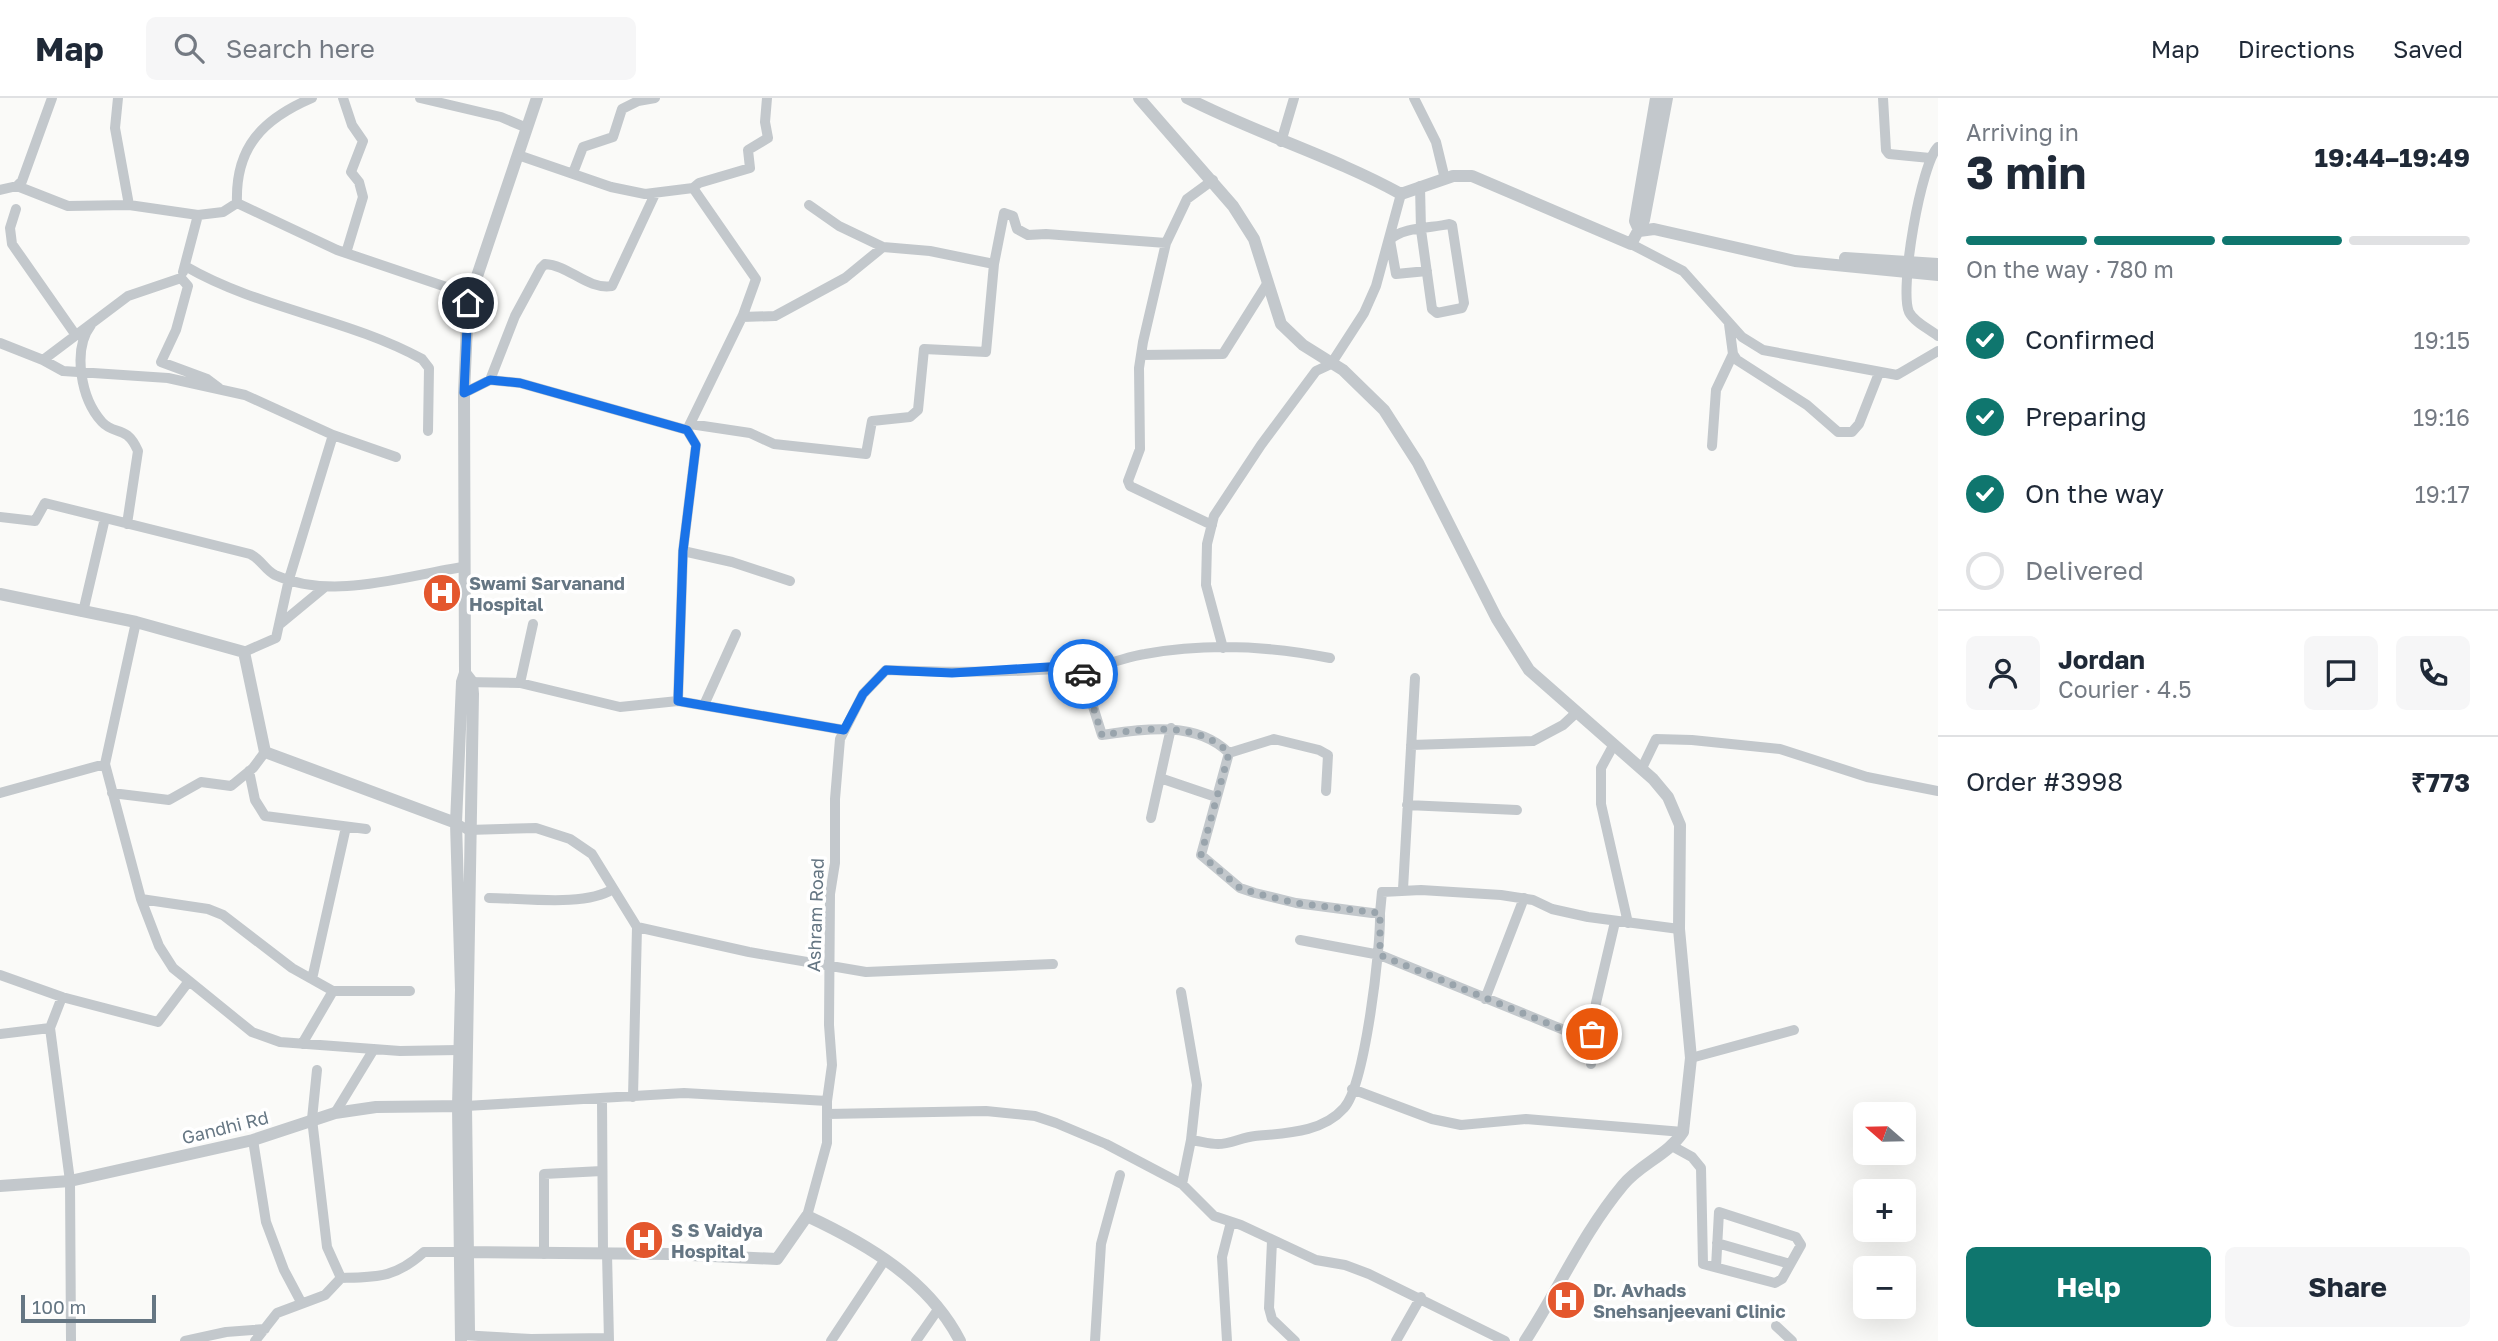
<!DOCTYPE html>
<meta charset="utf-8">
<style>
:root{--surface:#fff;--page:#f6f6f7;--text:#1f2937;--muted:#747a83;--line:#e0e1e3;--accent:#0f766e}
body{margin:0;font-family:"Golos Text",sans-serif;background:var(--page);color:var(--text);height:100vh;display:flex;flex-direction:column;font-size:26px;white-space:nowrap}
*{box-sizing:border-box;margin:0}
p{font-size:23px;color:var(--muted)}
.icon{flex:none;width:38px;height:38px;fill:none;stroke:currentColor;stroke-width:2;stroke-linecap:round;stroke-linejoin:round}
.map{position:relative;flex:1;overflow:hidden}
.sheet{display:flex;flex-direction:column;background:var(--surface);width:560px}
.sheet>*{flex:none}
.needle{width:46px;rotate:290deg}
.buttons{position:absolute;left:1853px;top:1004px;display:grid;gap:14px}
.buttons a{display:grid;place-items:center;width:63px;height:63px;border-radius:10px;background:var(--surface);box-shadow:0 7px 28px #0002;font-size:35px}
.scale{position:absolute;left:21px;bottom:18px;width:135px;box-sizing:border-box;padding-left:7px;border:4px solid #657683;border-top:0;font-size:19px;line-height:24px;white-space:nowrap;color:#657683;-webkit-text-stroke:5px #fff;paint-order:stroke}
.pin{position:absolute;display:grid;place-items:center;width:60px;height:60px;color:#fff;margin:-30px;border:4px solid #fff;border-radius:50%;box-shadow:0 2px 7px #0007}
.courier{position:absolute;display:grid;place-items:center;width:70px;height:70px;margin:-35px;border:5px solid #1a73e8;border-radius:50%;background:#fff;color:#222;box-shadow:0 2px 9px #0007}
.headline em{font-style:normal;font-weight:700}
.headline div{display:flex;flex-direction:column-reverse}
.headline{display:flex;align-items:center;justify-content:space-between;height:119px;padding:0 28px}
h1{font-size:46px;font-weight:700;line-height:52px}
.bar{display:grid;grid-template-columns:repeat(4,1fr);gap:10px 7px;align-content:center;height:84px;padding:0 28px}
.bar i{height:9px;border-radius:5px;background:var(--line)}
.bar .selected{background:var(--accent)}
.bar p{grid-column:span 4}
.line{display:flex;align-items:center;gap:18px;padding:0 28px;border-top:2px solid var(--line)}
.line div{flex:1}
.round{display:grid;place-items:center;flex:none;width:74px;height:74px;border-radius:10px;background:var(--page)}
ol{padding:0 28px;list-style:none}
li{display:flex;align-items:center;gap:21px;height:77px}
li p{margin-inline-start:auto}
li .icon{padding:7px;border-radius:50%;background:var(--accent);color:#fff;stroke-width:4}
li:last-child{color:var(--muted)}
li i{width:38px;height:38px;border:4px solid var(--line);border-radius:50%}
.cta{display:flex;gap:14px;margin-top:auto;padding:14px 28px}
.cta a{flex:1;height:80px;border-radius:10px;background:var(--accent);color:#fff;font-size:28px;font-weight:700;line-height:80px;text-align:center}
.cta a+a{background:var(--page);color:var(--text)}
header{display:flex;align-items:center;gap:42px;box-sizing:border-box;height:98px;padding:0 35px;background:var(--surface);border-bottom:2px solid var(--line)}
header strong{font-size:33px}
nav{display:flex;gap:38px;margin-inline-start:auto;font-size:24px}
.search{width:490px;height:63px;background:var(--page);display:flex;align-items:center;gap:18px;box-sizing:border-box;padding:0 24px;border-radius:10px;color:var(--muted);font-size:26px}
main{display:flex;flex:1;min-height:0}
.map>svg:first-child{display:block}
.lines{fill:none;stroke-linecap:round;stroke-linejoin:round}
.minor{stroke:#c3c8cc;stroke-width:10}
.tertiary{stroke:#c3c8cc;stroke-width:12}
.done{stroke:#99a4ac;stroke-width:7;stroke-dasharray:0 12.6}
.route{stroke:#1a73e8;stroke-width:9}
.labels{text-anchor:middle;dominant-baseline:central;stroke-width:7;stroke-linejoin:round;paint-order:stroke}
.poi-label{font-size:18px;font-weight:bold;fill:#657683;stroke:#fff;text-anchor:start}
.street-label{font-size:18px;fill:#657683;stroke:#fff}
</style>
<header>
<strong>Map</strong>
<div class="search"><svg class="icon" aria-label="search" viewBox="0 0 24 24"><circle cx="10" cy="10" r="6"/><path d="M15 15l6 6"/></svg>Search here</div>
<nav><a>Map</a><a>Directions</a><a>Saved</a></nav>
</header>
<main>
<div class="map">
<svg width="1938" height="1243" viewBox="0 0 1938 1243">
<rect width="100%" height="100%" fill="#fafaf8"/>
<g class="lines">
<!-- minor -->
<path class="minor" d="M118,0l-3,30 14,77
M343,0l9,27 11,16 -12,31 8,10 4,15 -17,56
M420,0l81,19 26,11
M1414,0l22,44 9,37
M1883,0l3,52 3,4 41,4
M1281,44l13,-44
M1938,49c-17,16 -39,143 -29,165 5,10 20,17 29,24
M518,57l93,32 34,7 48,-6 63,91 -13,36 -55,113
M573,75l10,-26 30,-10 9,-28 16,-8 17,-3
M17,88l51,20 61,-1 69,10
M1420,88l1,44 11,79 5,4 25,-5 2,-5 -12,-78 -3,-1c-16,4 -48,3 -59,16l6,34 31,-3
M693,90l6,-5 51,-15 -2,-18 20,-12 -3,-16 2,-24
M0,92l17,-4 5,-5 30,-83
M237,105l100,47 133,45
M809,107l30,21 44,21
M16,111l-6,19 2,16 63,90
M1166,145l-23,99 -4,26 1,81 -12,32 2,5 82,39
M1631,146l52,27 59,66 21,13 134,25 41,-24
M185,168c74,43 162,52 237,93l7,9 -1,63
M183,174l15,-57 25,-3 14,-9c-2,-56 26,-84 75,-105
M742,219l33,-1 70,-38 38,-31 47,4 64,13
M1729,226l4,30 4,6 70,45 31,27h14l7,-8 20,-51
M91,227c-19,25 -10,74 11,97 13,14 24,2 36,29l-11,73
M0,245l43,17 85,-64 53,-18 7,8 -12,44 -15,32 46,17 12,9
M1141,257l82,-1 44,-70
M43,262l20,11 105,7 77,17 88,40 -44,144 -13,59 -32,14
M490,282l25,-64 26,-48 4,-4c24,1 42,26 67,22l43,-92
M464,295l26,-13 30,3 167,47 9,15 -13,106 -5,150
M690,326l60,9 24,11 92,10 6,-33 38,-4 8,-7 6,-61 62,3 8,-88 10,-51 9,3 4,13 11,6 18,-1 120,9 21,-44 26,-19
M333,337l63,22
M1712,348l4,-56 17,-36
M0,419l35,4 10,-18 205,51c11,5 15,16 25,21 57,26 129,1 188,-8
M683,453l49,11 58,19
M83,514l22,-94
M136,524l-31,142 36,135 18,47 14,22 79,64 28,10 120,9 58,-1
M279,527l46,-38
M1223,550l-17,-63 1,-41 7,-28 47,-71 55,-74 15,-7 33,-51 12,-27 25,-92
M1080,567l22,70c41,-6 94,-15 127,18l-28,102 39,33 15,5 41,10 76,10h8l2,-21 39,-2 80,5 32,5 19,9 36,8 91,12
M464,584l56,1 100,24 58,-6 166,29
M520,585l13,-59
M704,607l32,-71
M1411,647l122,-4 30,-16 14,-13
M1613,648l-12,22v36l27,119
M1229,655l45,-14 45,11 9,5 -2,36
M1642,670l14,-29 36,1 88,9 87,28 71,14
M249,673l6,29 10,16 101,13
M1160,680l56,19
M0,695l105,-29
M112,695l57,7 32,-18 30,4 22,-18 12,-16
M1407,707l110,5
M1151,720l20,-90
M456,725l12,7 68,-2 34,11 22,15 45,73 -4,170
M1403,791l12,-211
M489,800c35,0 96,9 124,-9
M141,801l67,10 15,6 69,53 41,23
M637,829l112,25 117,20 187,-8
M1300,842l80,15 211,86
M0,877l62,22 96,25 31,-41
M312,881l34,-152
M1181,894l16,93 -6,55 -9,44
M62,899l-12,31 20,153 1,160
M1485,901l39,-101
M0,936l50,-6
M302,946l31,-53h77
M1691,960l103,-28
M1591,966l5,-61 19,-81
M317,972l-5,49 15,128 14,31
M1352,991l80,30 29,6 65,-6 157,13
M602,1001l1,155
M466,1008l218,-13 143,8
M335,1015l39,-64
M827,1016l159,-3 49,5 21,7 50,21 76,40 32,32 27,9 75,35 29,5 24,9 136,67
M253,1042l13,82 18,48 17,32
M1191,1042c9,1 18,4 27,4 12,0 25,-7 37,-8 30,-3 67,-3 89,-28 21,-23 37,-161 36,-195
M1672,1048l20,11 9,11 2,96 72,19 7,-4 19,-34 -5,-8 -77,-25 -3,55
M807,1118l20,-73v-42l5,-36 -3,-40 1,-131 5,-31v-64l5,-60 23,-45 23,-24c71,3 142,3 213,-5 15,-2 31,-9 46,-11 61,-11 125,-8 185,4
M1272,1143l-3,67 3,11 23,22
M1717,1145l73,21
M607,1155l2,88
M544,1156v-80l58,-3
M341,1180c37,-1 54,0 83,-26h35
M1776,1228l16,15
M461,1237l70,4 78,-1
M185,1243l41,-9 39,-3
M255,1243l22,-28 48,-18 16,-17
M831,1243l53,-80
M916,1243l23,-33
M1095,1243l6,-97 19,-69
M1227,1243l-5,-84 9,-35
M1396,1243l25,-44"/>
<!-- tertiary -->
<path class="tertiary" d="M1139,0l94,108 21,33 27,85 22,21 40,25 41,40 34,53 79,156 32,51 124,109 15,18 12,28 -1,104 12,129 -8,74c-15,23 -43,32 -60,53 -40,48 -64,104 -98,156
M1187,0c70,36 145,58 214,96l52,-18h19l159,68 13,-24 23,-122
M1639,132l-4,-9 21,-123
M1639,133l15,-2 141,32 143,14
M1845,160l93,6
M0,496l136,28 108,30 21,100 191,71
M465,575l7,9 1,12 -7,412 3,225
M0,1088l70,-5 183,-41 82,-27 41,-6 89,-1
M463,1154l207,2 107,5 30,-43c60,28 122,64 153,125
M461,1243l-3,-235 3,-116 -5,-167 6,-141 3,-9 -1,-280 4,-90 69,-205"/>
</g>
<g class="lines">
<!-- done -->
<path class="done" d="M1083,576l19,61c41,-6 94,-15 127,18l-28,102 39,33 15,5 41,10 84,10v42l211,86 1,-7"/>
<!-- route -->
<path class="route" d="M468,205l-4,90 26,-13 30,3 167,47 9,15 -13,106 -5,150 166,29 19,-36 23,-24 66,3 128,-8 3,9"/>
</g>
<!-- icons -->
<defs>
<g id="hospital-disc" transform="scale(2.0125)"><circle r="9.5" fill="#e4572e" stroke="#fff"/><path d="M-5-5h3v3.5h4V-5h3V5h-3V1.5h-4V5h-3Z" fill="#fff"/></g>
</defs>
<g fill-rule="evenodd">
<use href="#hospital-disc" x="442" y="495"/>
<use href="#hospital-disc" x="644" y="1142"/>
<use href="#hospital-disc" x="1566" y="1202"/>
</g>
<g class="labels">
<!-- poi labels -->
<g class="poi-label">
<text x="469" y="485">Swami Sarvanand<tspan x="469" dy="21">Hospital</tspan></text>
<text x="671" y="1132">S S Vaidya<tspan x="671" dy="21">Hospital</tspan></text>
<text x="1593" y="1192">Dr. Avhads<tspan x="1593" dy="21">Snehsanjeevani Clinic</tspan></text>
</g>
<!-- street labels -->
<g class="street-label">
<text transform="translate(815 817) rotate(-88)">Ashram Road</text>
<text transform="translate(225 1029) rotate(-14)">Gandhi Rd</text>
</g>
</g>
</svg>
<div class="buttons">
<a><svg class="needle" viewBox="-14 -14 28 28"><path d="M0-13l5 13h-10z" fill="#e53935"/><path d="M0 13l5-13h-10z" fill="#747a83"/></svg></a>
<a>+</a>
<a>−</a>
</div>
<div class="scale">100 m</div>
<div class="pin" style="left:1592px;top:936px;background:#ea580c"><svg class="icon" aria-label="bag" viewBox="0 0 24 24"><path d="M5 8h14l-1 12H6zM9 8a3 3 0 0 1 6 0"/></svg></div>
<div class="pin" style="left:468px;top:205px;background:#1f2937"><svg class="icon" aria-label="home" viewBox="0 0 24 24"><path d="M3 11l9-7 9 7M6 9v11h12V9"/></svg></div>
<div class="courier" style="left:1083px;top:576px"><svg class="icon" aria-label="car" viewBox="0 0 24 24"><path d="M5 17H2v-5l4-1 3-4h7l3 4 3 1v5h-3M9 17h6M6 11h13"/><circle cx="7" cy="17" r="2"/><circle cx="17" cy="17" r="2"/></svg></div>
</div>
<section class="sheet">
<div class="headline"><div><h1>3 min</h1><p>Arriving in</p></div><em>19:44–19:49</em></div>
<div class="bar"><i class="selected"></i><i class="selected"></i><i class="selected"></i><i></i><p>On the way · 780 m</p></div>
<ol>
<li><svg class="icon" aria-label="check" viewBox="0 0 24 24"><path d="M5 12l5 5 9-10"/></svg>Confirmed<p>19:15</p></li>
<li><svg class="icon" aria-label="check" viewBox="0 0 24 24"><path d="M5 12l5 5 9-10"/></svg>Preparing<p>19:16</p></li>
<li><svg class="icon" aria-label="check" viewBox="0 0 24 24"><path d="M5 12l5 5 9-10"/></svg>On the way<p>19:17</p></li>
<li><i></i>Delivered</li>
</ol>
<div class="line" style="height:126px"><a class="round"><svg class="icon" aria-label="person" viewBox="0 0 24 24"><circle cx="12" cy="8" r="4"/><path d="M4 21q1-7 8-7t8 7"/></svg></a><div><b>Jordan</b><p>Courier · 4.5</p></div><a class="round"><svg class="icon" aria-label="chat" viewBox="0 0 24 24"><path d="M4 5h16v11H9l-5 4z"/></svg></a><a class="round"><svg class="icon" aria-label="phone" viewBox="0 0 24 24"><path d="M5 4h4l2 5-3 2q2 4 5 5l2-3 5 2v4C11 20 4 13 5 4z"/></svg></a></div>
<div class="line" style="height:91px"><div>Order #3998</div><b>₹773</b></div>
<div class="cta"><a>Help</a><a>Share</a></div>
</section>
</main>
